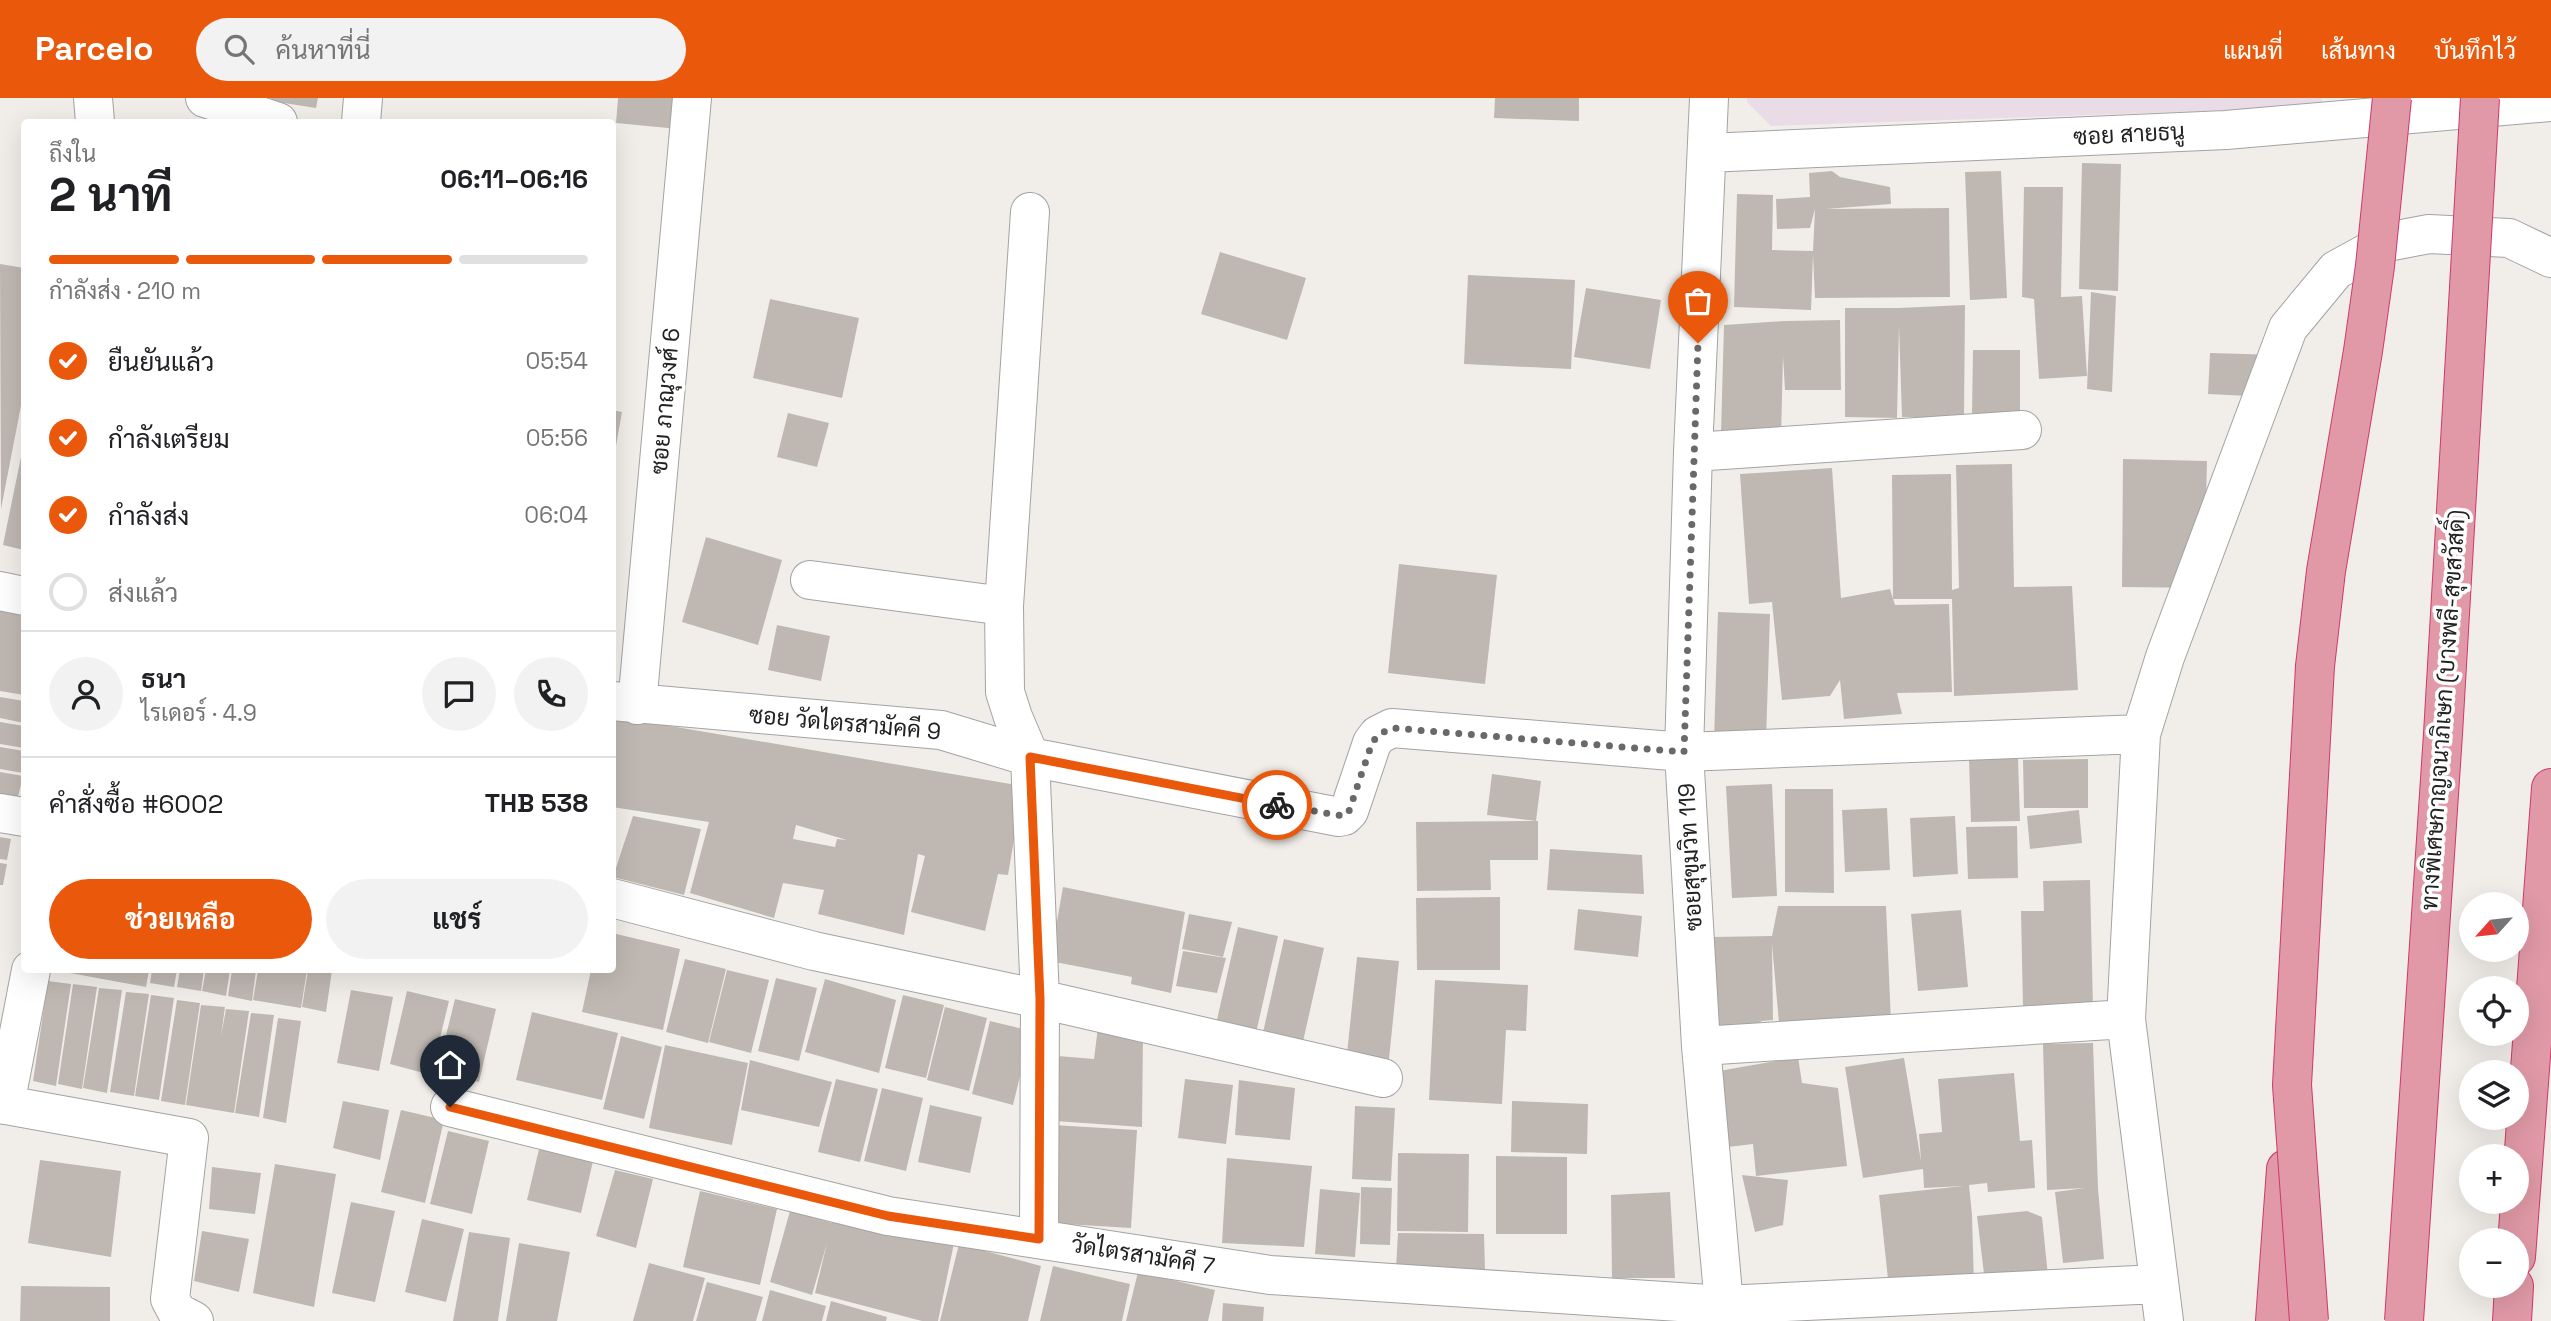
<!DOCTYPE html>
<html lang="th">
<meta charset="utf-8">
<style>
:root{--surface:#fff;--page:#f2f2f2;--text:#202124;--muted:#757577;--line:#e0e0e0;--accent:#ea580c}
body{margin:0;font-family:"Space Grotesk",Sarabun,sans-serif;background:var(--page);color:var(--text);height:100vh;display:flex;flex-direction:column;font-size:26px;white-space:nowrap}
*{box-sizing:border-box;margin:0}
p{font-size:23px;color:var(--muted)}
.icon{flex:none;width:38px;height:38px;fill:none;stroke:currentColor;stroke-width:2;stroke-linecap:round;stroke-linejoin:round}
.map{position:relative;flex:1;overflow:hidden}
.details{position:absolute;left:21px;top:21px;width:595px;height:854px;display:flex;flex-direction:column;background:var(--surface);border-radius:7px;box-shadow:0 7px 28px #0002}
.details>*{flex:none}
.needle{width:46px;rotate:243deg}
.fabs{position:absolute;left:2459px;top:794px;display:grid;gap:14px}
.fabs a{display:grid;place-items:center;width:70px;height:70px;border-radius:50%;background:var(--surface);box-shadow:0 7px 28px #0002;font-size:35px}
.pin{position:absolute;display:grid;place-items:center;width:60px;height:60px;color:#fff;margin:-72px -30px;border-radius:50% 50% 50% 0;rotate:-45deg;box-shadow:0 0 7px #0007}
.pin .icon{rotate:45deg}
.courier{position:absolute;display:grid;place-items:center;width:70px;height:70px;margin:-35px;border:5px solid #ea580c;border-radius:50%;background:#fff;color:#222;box-shadow:0 2px 9px #0007}
.summary em{font-style:normal;font-weight:700}
.summary div{display:flex;flex-direction:column-reverse}
.summary{display:flex;align-items:center;justify-content:space-between;height:119px;padding:0 28px}
h1{font-size:46px;font-weight:700;line-height:52px}
.bar{display:grid;grid-template-columns:repeat(4,1fr);gap:10px 7px;align-content:center;height:84px;padding:0 28px}
.bar i{height:9px;border-radius:5px;background:var(--line)}
.bar .current{background:var(--accent)}
.bar p{grid-column:span 4}
.line{display:flex;align-items:center;gap:18px;padding:0 28px;border-top:2px solid var(--line)}
.line div{flex:1}
.round{display:grid;place-items:center;flex:none;width:74px;height:74px;border-radius:37px;background:var(--page)}
ol{padding:0 28px;list-style:none}
li{display:flex;align-items:center;gap:21px;height:77px}
li p{margin-inline-start:auto}
li .icon{padding:7px;border-radius:50%;background:var(--accent);color:#fff;stroke-width:4}
li:last-child{color:var(--muted)}
li i{width:38px;height:38px;border:4px solid var(--line);border-radius:50%}
.action{display:flex;gap:14px;margin-top:auto;padding:14px 28px}
.action a{flex:1;height:80px;border-radius:42px;background:var(--accent);color:#fff;font-size:28px;font-weight:700;line-height:80px;text-align:center}
.action a+a{background:var(--page);color:var(--text)}
header{display:flex;align-items:center;gap:42px;box-sizing:border-box;height:98px;padding:0 35px;background:var(--accent);color:#fff}
header strong{font-size:33px}
nav{display:flex;gap:38px;margin-inline-start:auto;font-size:24px}
.search{width:490px;height:63px;background:var(--page);display:flex;align-items:center;gap:18px;box-sizing:border-box;padding:0 24px;border-radius:38px;color:var(--muted);font-size:26px}
.map>svg:first-child{display:block}
.industrial{fill:#eadce7}
.building{fill:#bfb8b2;fill-rule:evenodd}
.lines{fill:none;stroke-linecap:round;stroke-linejoin:round}
.minor-casing{stroke:#a3a3a3;stroke-width:40}
.highway-casing{stroke:#ce386e;stroke-width:40}
.minor{stroke:#fff;stroke-width:38}
.highway{stroke:#e199a7;stroke-width:38}
.highway-bridge-casing{stroke:#ce386e;stroke-width:40;stroke-linecap:butt}
.highway-bridge{stroke:#e199a7;stroke-width:38}
.done{stroke:#6a6968;stroke-width:7;stroke-dasharray:0 12.6}
.route{stroke:#ea580c;stroke-width:9}
.labels{text-anchor:middle;dominant-baseline:central;stroke-width:7;stroke-linejoin:round;paint-order:stroke}
.street-label{font-size:23px;fill:#222;stroke:#fff}
</style>
<header>
<strong>Parcelo</strong>
<div class="search"><svg class="icon" aria-label="search" viewBox="0 0 24 24"><circle cx="10" cy="10" r="6"/><path d="M15 15l6 6"/></svg>ค้นหาที่นี่</div>
<nav><a>แผนที่</a><a>เส้นทาง</a><a>บันทึกไว้</a></nav>
</header>
<div class="map">
<svg width="2551" height="1223" viewBox="0 0 2551 1223">
<rect width="100%" height="100%" fill="#f1eee9"/>
<!-- industrial -->
<path class="industrial" d="M1747,0h575l-1,9 -550,19 -24,-24z"/>
<!-- building -->
<path class="building" d="M271,0h47l-2,10 -45,-7z
M618,0h63l-3,31 -62,-6z
M1495,0h84v23l-85,-3z
M2082,65l39,1 -3,127 -39,-2z
M1832,73l8,6 50,10 1,17 -65,5 123,-1 1,89 -135,1 -2,-43 -2,55 -77,-3 3,-113 36,1 -1,55 41,1 2,-42 -5,19 -33,1 -1,-30 34,-2 -1,-24z
M2001,73l6,127 -37,2 -5,-128z
M2024,89h39l-2,110 21,-1 5,80 -48,3 -5,-80 -12,-2z
M1220,154l86,26 -19,62 -86,-26z
M0,166l24,4v122l-23,119z
M1468,177l107,5 -4,89 -107,-5z
M1586,190l75,12 -11,69 -76,-12z
M2091,194l25,4 -4,96 -25,-3z
M770,201l89,19 -17,80 -89,-20z
M1965,207l-1,112h-62l-3,-90 -2,91 -52,-1v-109h53z
M1840,222l1,70h-56l-2,-34 -2,81 -60,-5 3,-107 60,-4z
M1973,252h47v63h-48z
M2210,255l68,2 -9,42 -61,-3z
M612,312l10,2 -8,45h-2z
M788,315l41,10 -12,44 -40,-10z
M23,349h1v103l-21,-5z
M2123,361l84,2 -3,127 -82,-1z
M2012,366l2,123 58,-1 6,104 -124,6 -2,-97h-59l-1,-124 59,-1 1,116 7,-2 -3,-123z
M1832,370l9,130 49,-9 5,16 54,-1 3,88 -55,1 5,21 -58,5 -4,-39 -10,16 -48,4 -10,-98 -23,2 -9,-130z
M706,439l76,23 -24,85 -76,-23z
M1399,466l98,11 -12,109 -97,-11z
M0,501l24,4v92l-24,-4z
M1718,514l52,2 -4,127 -52,-2z
M777,527l53,11 -9,45 -53,-11z
M0,599l24,4v22l-24,-5z
M612,618l411,70 -15,89 -10,-1 -13,57 -74,-19 14,-56 -7,-2 -14,81 -86,-21 6,-24 -41,-7 -9,35 -84,-25 19,-71 -97,-15zM796,727l51,15 -10,-1 -2,8 -42,-8z
M0,624l24,4v22l-24,-4z
M0,649l24,4 -1,22 -23,-4z
M2018,660l2,63 -49,1 -2,-62z
M2088,661v49h-64l-1,-48z
M0,674l23,4 -5,21 -18,-3z
M1492,676l49,7 -5,40 -49,-6z
M1772,686l5,112 -45,2 -6,-112z
M1785,691h48l1,104 -49,-1z
M1887,710l3,62 -45,2 -3,-62z
M2079,712l3,33 -52,6 -3,-33z
M633,718l68,13 -17,66 -71,-18z
M1955,718l3,58 -45,3 -3,-59z
M1538,723v39h-48l1,30 -74,1 -1,-69z
M2017,728l1,52 -50,1 -2,-52z
M0,739l11,2 -4,21 -7,-1z
M1550,751l92,6 2,39 -97,-4z
M0,765l7,1 -4,21h-3z
M2090,782l3,128 -70,1 -2,-98h23l-1,-30z
M1063,789l122,25 -14,81 -40,-9 1,-7 -82,-16z
M1500,799v73h-83l-1,-72z
M1778,808h108l5,116 -112,1 -7,-79 1,76 -11,1 -14,7h-34l-2,-91 60,-1z
M1578,811l64,7 -4,41 -64,-7z
M1961,812l7,77 -50,4 -7,-77z
M1189,816l43,8 -9,35 -41,-8z
M1238,829l40,9 -22,97 -40,-9z
M612,835l68,16 -17,81 -81,-18 9,-42h21z
M1284,841l40,9 -22,98 -40,-9z
M1183,853l43,7 -9,35 -41,-7z
M1357,859l42,4 -10,98 -42,-5z
M685,861l41,10 -18,74 -42,-11z
M71,872h78l-3,17 -76,-14z
M152,872h25l-3,17 -24,-4z
M180,872h24l-3,21 -24,-4z
M206,872h24l-4,26 -24,-5z
M232,872h24l-4,31 -24,-5z
M258,872h49l-6,38 -48,-8z
M308,872h24l-6,42 -24,-5z
M727,872l42,10 -18,73 -42,-11z
M776,880l41,10 -18,73 -41,-10z
M825,881l71,21 -17,73 -74,-21z
M1435,882l93,5 -2,46 -20,-1 -4,74 -73,-4z
M48,883l23,3 -15,102 -23,-5z
M73,886l24,3 -15,102 -24,-5z
M99,890l23,2 -15,103 -24,-5z
M351,892l42,7 -14,74 -42,-8z
M407,893l42,10 -18,74 -41,-11z
M126,894l23,2 -15,102 -24,-4z
M151,897l23,3 -15,102 -24,-4z
M903,897l41,10 -18,73 -41,-10z
M455,901l41,10 -17,73 -42,-10z
M177,902l23,3 -15,102 -24,-4z
M201,907l24,2 -4,29 5,-27 23,2 -15,102 -48,-8z
M945,909l42,11 -18,73 -42,-11z
M532,914l86,21 -16,67 -86,-20z
M251,915l23,2 -15,102 -24,-4z
M278,920l23,3 -15,102 -23,-5z
M990,923l41,10 -18,74 -41,-11z
M1098,929l45,7 -1,93 -88,-6 4,-65 36,3z
M621,938l41,11 -18,72 -41,-10z
M2093,945l5,145 6,71 -41,4 -8,-71 30,-4 -38,2 -4,-146z
M665,947l83,18 -16,82 -83,-17z
M1798,959l4,26 36,5 9,78 -91,10 -3,-32 -25,3 -9,-76z
M1904,960l17,103 -2,-27 23,-2 -4,-53 76,-6 6,68 12,-1 3,48 -47,4 -1,-9 -18,2 3,30 2,69 -86,-5 -9,-84 84,-9 -39,2 -1,-19 -60,9 -18,-111z
M750,962l82,22 -13,45 -78,-17z
M836,981l42,10 -18,73 -42,-10z
M1185,981l48,6 -7,59 -48,-6z
M1239,982l56,8 -5,52 -55,-5z
M882,990l41,10 -17,73 -42,-10z
M343,1003l46,9 -9,50 -47,-12z
M1512,1003l76,3 -1,50 -76,-2z
M930,1007l52,12 -12,56 -52,-11z
M1355,1008l40,2 -4,73 -39,-2z
M401,1012l43,10 -19,83 -44,-11z
M1053,1027l84,5 -6,98 -83,-5z
M448,1033l41,10 -17,73 -42,-10z
M540,1047l54,12 -13,56 -54,-13z
M1398,1055l71,1 -1,78 -71,-1z
M1496,1058l71,1v77h-71z
M1227,1060l85,8 -8,81 -82,-4z
M40,1062l81,11 -10,86 -83,-14z
M275,1066l61,10 -22,133 -61,-14z
M212,1069l49,6 -6,41 -46,-5z
M615,1072l38,9 -17,69 -40,-12z
M1742,1077l46,5 -5,45 -28,7z
M1361,1089l31,1 -2,57 -30,-1z
M1320,1091l40,4 -5,64 -40,-3z
M700,1093l77,18 -17,76 -77,-18z
M1670,1094l5,86h-63l-1,-83z
M351,1104l44,9 -20,91 -43,-9z
M790,1113l42,12 2,-7 120,27 -16,78h-16l-107,-28 12,-50 -15,52 -42,-13z
M2027,1113l15,6 6,59 -63,6 -8,-66z
M422,1121l42,10 -18,73 -41,-10z
M202,1133l47,8 -10,53 -45,-11z
M469,1134l41,6 -12,83h-45z
M1398,1135l86,1 1,37 -89,-3z
M519,1145l51,9 -13,69h-51z
M959,1146l82,22 -13,55h-88z
M649,1165l56,15 -12,43h-60z
M1053,1168l77,18 -8,37h-82z
M1138,1174l77,18 -7,31h-82z
M707,1184l56,15 -7,24h-60z
M21,1188l89,1v34h-90z
M770,1192l56,16 -4,15h-60z
M831,1203l56,16 -1,4h-60z
M1223,1205l41,4 -1,14h-41z"/>
<g class="lines">
<!-- minor casing -->
<g class="minor-casing">
<path id="minor" d="M93,0l2,24
M205,0l73,24
M1709,0l-16,354 -9,300 17,294 23,259 4,16
M361,24l2,-24
M1707,55l519,-23 325,-28
M1030,114l-26,394 1,86 8,25 17,40 10,242 -1,240
M1693,354l329,-22
M810,482l194,26
M0,493l24,5
M612,603l329,29 89,27 309,60 5,-1 5,-5 23,-68 6,-8 14,-7 292,24 457,-18
M637,607l55,-607
M0,715l24,4
M612,800l202,53 226,48 343,79
M1701,948l425,-27
M0,1006l189,34 -19,161 7,13 17,9
M5,1007l26,-135
M450,1009l438,109 382,59 454,30 434,-21
M2164,1223l-38,-302 15,-285 24,-77 123,-329 48,-58 51,-28 42,-8 80,4 42,20"/>
</g>
<!-- highway casing -->
<g class="highway-casing">
<path id="highway" d="M2516,1159l35,-469
M2275,1223l11,-152
M2512,1223l2,-35"/>
</g>
<!-- minor -->
<use href="#minor" class="minor"/>
<!-- highway -->
<use href="#highway" class="highway"/>
<!-- highway-bridge casing -->
<g class="highway-bridge-casing">
<path id="highway-bridge" d="M2309,1223l-17,-236 23,-419 11,-95 37,-220 12,-85 17,-168
M2404,1223l39,-587 37,-636"/>
</g>
<!-- highway-bridge -->
<use href="#highway-bridge" class="highway-bridge"/>
</g>
<g class="lines">
<!-- done -->
<path class="done" d="M1277,707l67,11 5,-5 23,-68 6,-8 14,-7 292,24 14,-409"/>
<!-- route -->
<path class="route" d="M450,1009l438,109 151,23 1,-240 -10,-242 247,48"/>
</g>
<g class="labels">
<!-- street labels -->
<g class="street-label">
<text transform="translate(2129 36) rotate(-3)">ซอย สายธนู</text>
<text transform="translate(665 303) rotate(-85)">ซอย ภาณุวงศ์ 6</text>
<text transform="translate(2443 612) rotate(-86)">ทางพิเศษกาญจนาภิเษก (บางพลี-สุขสวัสดิ์)</text>
<text transform="translate(845 625) rotate(5)">ซอย วัดไตรสามัคคี 9</text>
<text transform="translate(1690 759) rotate(-93)">ซอยสุขุมวิท 119</text>
<text transform="translate(1143 1157) rotate(9)">วัดไตรสามัคคี 7</text>
</g>
</g>
</svg>
<div class="fabs">
<a><svg class="needle" viewBox="-14 -14 28 28"><path d="M0-13l5 13h-10z" fill="#e53935"/><path d="M0 13l5-13h-10z" fill="#757577"/></svg></a>
<a><svg class="icon" aria-label="locate" viewBox="0 0 24 24"><circle cx="12" cy="12" r="6"/><path d="M12 2v4M12 18v4M2 12h4M18 12h4"/></svg></a>
<a><svg class="icon" aria-label="layers" viewBox="0 0 24 24"><path d="M12 4l9 5-9 5-9-5zM3 14l9 5 9-5"/></svg></a>
<a>+</a>
<a>−</a>
</div>
<div class="pin" style="left:1698px;top:245px;background:#ea580c"><svg class="icon" aria-label="bag" viewBox="0 0 24 24"><path d="M5 8h14l-1 12H6zM9 8a3 3 0 0 1 6 0"/></svg></div>
<div class="pin" style="left:450px;top:1009px;background:#1f2937"><svg class="icon" aria-label="home" viewBox="0 0 24 24"><path d="M3 11l9-7 9 7M6 9v11h12V9"/></svg></div>
<div class="courier" style="left:1277px;top:707px"><svg class="icon" aria-label="bike" viewBox="0 0 24 24"><circle cx="6" cy="16" r="4"/><circle cx="18" cy="16" r="4"/><path d="M6 16l4-8h5l3 8M10 8l3 8H6M13 5h3"/></svg></div>
<section class="details">
<div class="summary"><div><h1>2 นาที</h1><p>ถึงใน</p></div><em>06:11–06:16</em></div>
<div class="bar"><i class="current"></i><i class="current"></i><i class="current"></i><i></i><p>กำลังส่ง · 210 m</p></div>
<ol>
<li><svg class="icon" aria-label="check" viewBox="0 0 24 24"><path d="M5 12l5 5 9-10"/></svg>ยืนยันแล้ว<p>05:54</p></li>
<li><svg class="icon" aria-label="check" viewBox="0 0 24 24"><path d="M5 12l5 5 9-10"/></svg>กำลังเตรียม<p>05:56</p></li>
<li><svg class="icon" aria-label="check" viewBox="0 0 24 24"><path d="M5 12l5 5 9-10"/></svg>กำลังส่ง<p>06:04</p></li>
<li><i></i>ส่งแล้ว</li>
</ol>
<div class="line" style="height:126px"><a class="round"><svg class="icon" aria-label="person" viewBox="0 0 24 24"><circle cx="12" cy="8" r="4"/><path d="M4 21q1-7 8-7t8 7"/></svg></a><div><b>ธนา</b><p>ไรเดอร์ · 4.9</p></div><a class="round"><svg class="icon" aria-label="chat" viewBox="0 0 24 24"><path d="M4 5h16v11H9l-5 4z"/></svg></a><a class="round"><svg class="icon" aria-label="phone" viewBox="0 0 24 24"><path d="M5 4h4l2 5-3 2q2 4 5 5l2-3 5 2v4C11 20 4 13 5 4z"/></svg></a></div>
<div class="line" style="height:91px"><div>คำสั่งซื้อ #6002</div><b>THB 538</b></div>
<div class="action"><a>ช่วยเหลือ</a><a>แชร์</a></div>
</section>
</div>
